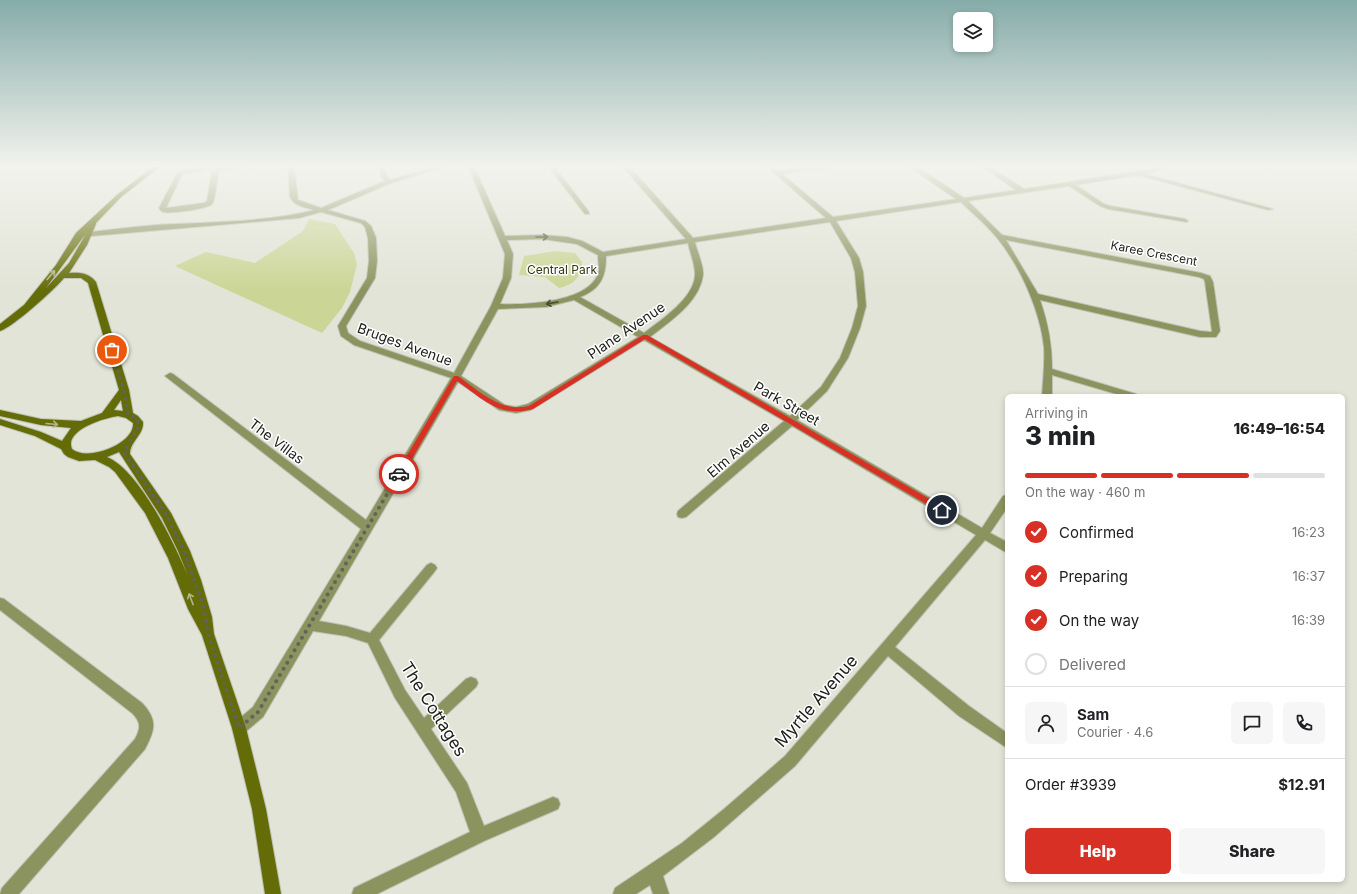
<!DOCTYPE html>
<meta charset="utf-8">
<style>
:root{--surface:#fff;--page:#f6f6f6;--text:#202124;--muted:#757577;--line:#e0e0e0;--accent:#d93025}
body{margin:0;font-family:Inter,sans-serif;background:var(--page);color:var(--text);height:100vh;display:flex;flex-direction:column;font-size:15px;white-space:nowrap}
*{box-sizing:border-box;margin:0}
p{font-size:13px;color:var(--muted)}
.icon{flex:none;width:22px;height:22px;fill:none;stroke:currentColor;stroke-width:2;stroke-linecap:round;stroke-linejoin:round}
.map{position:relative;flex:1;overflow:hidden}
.panel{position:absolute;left:1005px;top:394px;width:340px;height:488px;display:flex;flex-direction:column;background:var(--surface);border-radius:6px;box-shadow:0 2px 6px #0003}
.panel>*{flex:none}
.tools{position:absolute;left:953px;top:12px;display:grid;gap:8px}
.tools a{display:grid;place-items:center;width:40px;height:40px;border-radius:6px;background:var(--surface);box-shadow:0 2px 6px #0003;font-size:20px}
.pin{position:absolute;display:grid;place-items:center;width:34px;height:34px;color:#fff;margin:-17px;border:2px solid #fff;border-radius:50%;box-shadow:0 1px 4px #0007}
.courier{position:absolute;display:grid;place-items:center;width:40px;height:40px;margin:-20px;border:3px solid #d93025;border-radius:50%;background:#fff;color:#222;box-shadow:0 1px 5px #0007}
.summary em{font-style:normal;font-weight:800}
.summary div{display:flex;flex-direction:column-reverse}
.summary{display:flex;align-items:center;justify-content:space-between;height:68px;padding:0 20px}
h1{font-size:26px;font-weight:800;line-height:30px}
.bar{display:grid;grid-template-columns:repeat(4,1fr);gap:6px 4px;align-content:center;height:48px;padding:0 20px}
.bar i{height:5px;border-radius:3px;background:var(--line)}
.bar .active{background:var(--accent)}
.bar p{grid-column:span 4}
.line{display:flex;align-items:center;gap:10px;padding:0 20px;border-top:1px solid var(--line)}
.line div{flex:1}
.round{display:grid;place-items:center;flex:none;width:42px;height:42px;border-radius:6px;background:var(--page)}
ol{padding:0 20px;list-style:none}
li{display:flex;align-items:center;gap:12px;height:44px}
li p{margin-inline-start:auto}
li .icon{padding:4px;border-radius:50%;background:var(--accent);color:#fff;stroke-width:4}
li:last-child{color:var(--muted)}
li i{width:22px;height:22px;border:2px solid var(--line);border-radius:50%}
.primary-button{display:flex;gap:8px;margin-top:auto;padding:8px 20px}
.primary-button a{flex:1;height:46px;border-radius:6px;background:var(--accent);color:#fff;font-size:16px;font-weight:800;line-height:46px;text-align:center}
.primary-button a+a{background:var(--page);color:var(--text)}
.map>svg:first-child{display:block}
.green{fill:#cbd595}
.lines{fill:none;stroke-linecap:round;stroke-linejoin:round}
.street-casing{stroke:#bec0b4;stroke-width:2}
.secondary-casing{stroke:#bec0b4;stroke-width:2}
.street{fill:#8b935e;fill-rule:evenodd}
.secondary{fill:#636c06;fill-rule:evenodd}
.oneway{stroke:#494c34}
.oneway2{stroke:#b1b682}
.route{fill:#d93025}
.done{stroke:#62635a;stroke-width:4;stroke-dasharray:0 7.2}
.labels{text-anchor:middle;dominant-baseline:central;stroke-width:3;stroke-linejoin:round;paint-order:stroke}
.far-street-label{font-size:12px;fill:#1d1d18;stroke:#fff}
.far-park-label{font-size:12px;fill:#333714;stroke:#fff}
.street-label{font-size:14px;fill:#1d1d18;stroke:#fff}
.near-street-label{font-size:17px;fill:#1d1d18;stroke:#fff}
</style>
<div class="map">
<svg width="1357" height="894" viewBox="0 0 1357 894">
<rect width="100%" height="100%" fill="#e1e4d6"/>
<!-- green -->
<path class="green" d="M309,219l26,5 19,29 3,11 -7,28 -8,16 -20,25 -147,-67 31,-14 49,11 48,-32z
M556,251l19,2 7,9c-2,16 -7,22 -23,26l-14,-11 -26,-2 5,-19z"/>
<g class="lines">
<!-- street casing -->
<g class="street-casing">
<path id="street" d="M207,166h37l-22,5 -4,2c-1,6 -2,26 -6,31 -4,5 -42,10 -49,8 -2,-1 -3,-2 -4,-4l19,-36zM213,169h2l-3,3 -5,29 -3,2 -38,5 16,-34z
M288,166h6l4,34 23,8 64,-27 -4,-5 -3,-10h6l3,10 3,4 48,-14h11l-58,17 -63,27 37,11 6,5 5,12 1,23 -2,17 -29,48 2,7 12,8 94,32 37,-67 12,-28 2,-24 -37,-88h6l31,70 37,-1 25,2 15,4 21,11 83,-13 -64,-73h7l64,72 133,-20 -60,-52h7l5,5 28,-5 23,1 1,1 -3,2 -14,-1 -31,5 51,43 123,-18 -48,-33h8l48,32 52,-8 -35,-24h8l35,23 128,-20 7,-3h9l-13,6 -10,2 128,35 -5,1 -130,-35 -62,10 28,19 7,2 74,13 3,2 -1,1 -79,-13 -8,-3 -31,-20 -101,15 34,34 199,38 9,3 3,6 7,49 -4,6h-16l-160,-37c8,23 12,44 12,69l84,25 2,2h-15l-71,-21v21h-10c1,-16 3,-33 2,-49 -4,-37 -23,-79 -46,-108 -11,-14 -25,-25 -37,-37l-125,19 23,37 4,14 3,34 -6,22 -12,30 -21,33 -30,29 185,108 21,-32 4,-1v13l-17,25 17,9v11l-22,-13 -90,107 74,59 38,27v15l-48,-32 -71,-60 -93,110 -81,71 -51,39 6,18h-16l-3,-9 -14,9h-23l2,-6 67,-45 42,-34 61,-53 191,-221 -184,-109 -106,91 -4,1 -4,-1 -1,-3 1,-3 106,-90 -140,-81 -113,70 -15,3 -17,-3 -41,-28 -139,239 27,5 24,7 57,-68 4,-2 4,2 2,3 -2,3 -56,69 26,50 19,28 42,-39 5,-2 5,2 2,4 -2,4 -45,42 36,54 17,43 69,-29 5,2 2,5 -2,5 -74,32 -107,53h-25l2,-6 116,-56 -14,-40 -61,-94 -27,-55 -22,-7 -33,-5 -50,86 -19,16 -5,2 -5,-2 -2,-5 2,-5 19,-16 108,-178 -196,-153 5,-3 3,1 193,146 85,-142 -97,-33 -13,-9 -3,-10 29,-48 2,-17 -1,-23 -3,-11 -4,-4 -40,-11 -22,6 -219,19 -4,-2 4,-2c31,-3 63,-8 94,-9 44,-2 98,-3 140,-14 -10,-3 -20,-4 -24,-13zM830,222l21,36 4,14 3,34 -6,22 -12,30 -19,29 -31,29 -140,-79c20,-16 49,-34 53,-62 1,-9 -6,-23 -8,-33zM542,239l35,5 21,11c0,5 1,11 1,15 -6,33 -74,35 -99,34l11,-26 2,-24 -6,-14zM1006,240l193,37 5,2 1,3 7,49 -1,1 -11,-1 -162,-37zM688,243c2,10 7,21 7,31 0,24 -34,46 -51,59l-64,-36c21,-8 26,-21 26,-41zM574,300l64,37 -110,67 -12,3 -11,-2 -44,-29 37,-67 48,-2z
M548,166h6l35,46v2h-4z
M0,598l4,1 138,104c16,17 13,27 3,46l-126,145h-19l2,-6 133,-149c6,-11 6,-17 -3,-26l-132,-103z"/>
</g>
<!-- secondary casing -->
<g class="secondary-casing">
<path id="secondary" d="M154,166h7l-40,31 -25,26v1l-9,21 -18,28c11,-1 20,0 27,9l33,108 4,23 5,3 5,6c1,13 -13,19 -13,32l41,59 19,38 11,29 11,37 2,17 32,94 20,81 15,85h-16l-13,-85 -20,-81 -30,-93 -14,-26 -20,-51 -23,-45 -30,-41 -6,-5 -14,-7 -16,1 -11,-4 -4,-3 -3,-5 -26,-13 -35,-11v-6l41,13 21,9 9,-13 -30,-3 -41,-9v-6l41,9 40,2 21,-8 17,-23 -31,-107 -7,-5h-17c-10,12 -51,49 -64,53v-7l24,-19 32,-40 20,-32 41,-38zM87,232l-18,31 -23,25zM121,400l2,11 -9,-1zM118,416l8,2 7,5c2,21 -46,39 -61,26 -8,-19 32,-31 46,-33zM119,452l43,66 16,33 10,25c-14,-33 -48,-105 -81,-119z"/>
</g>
<!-- street -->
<use href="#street" class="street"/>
<!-- secondary -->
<use href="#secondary" class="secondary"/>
</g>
<!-- one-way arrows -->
<defs><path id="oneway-shaft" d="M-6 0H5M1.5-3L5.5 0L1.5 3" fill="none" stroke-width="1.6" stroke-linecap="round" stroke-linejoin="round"/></defs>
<g class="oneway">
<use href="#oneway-shaft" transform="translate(542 237)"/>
<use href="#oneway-shaft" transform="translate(552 303) rotate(170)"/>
</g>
<g class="oneway2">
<use href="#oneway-shaft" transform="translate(51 275) rotate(-50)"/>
<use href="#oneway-shaft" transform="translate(52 424) rotate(5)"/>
<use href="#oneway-shaft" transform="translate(191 599) rotate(-111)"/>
</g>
<!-- sky -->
<linearGradient id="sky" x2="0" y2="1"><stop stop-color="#86acaa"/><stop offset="0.57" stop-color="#f2f3ed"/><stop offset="1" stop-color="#f2f3ed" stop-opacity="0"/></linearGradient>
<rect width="1357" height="291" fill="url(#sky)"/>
<!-- route -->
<path class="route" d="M643,335h4l298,173v4h-5l-295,-173 -112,70c-34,9 -50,-10 -76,-28l-55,95h-5l-1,-2 58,-98h4c21,15 43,37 71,30z"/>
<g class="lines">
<!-- done -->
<path class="done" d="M112,350l12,40 4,24c26,10 -3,24 -3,40l42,62 17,35 19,53 5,30 31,94 19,-16 141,-238"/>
</g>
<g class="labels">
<!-- far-street labels -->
<g class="far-street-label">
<text transform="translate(1154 253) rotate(11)">Karee Crescent</text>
</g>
<!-- far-park labels -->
<g class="far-park-label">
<text x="562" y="269">Central Park</text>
</g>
<!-- street labels -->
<g class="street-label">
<text transform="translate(626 330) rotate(-34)">Plane Avenue</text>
<text transform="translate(405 344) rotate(20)">Bruges Avenue</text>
<text transform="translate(787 403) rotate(30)">Park Street</text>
<text transform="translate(277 441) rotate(37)">The Villas</text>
<text transform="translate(738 449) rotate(-41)">Elm Avenue</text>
</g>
<!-- near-street labels -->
<g class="near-street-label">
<text transform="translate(816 701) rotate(-49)">Myrtle Avenue</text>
<text transform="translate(434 709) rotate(58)">The Cottages</text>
</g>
</g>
</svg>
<div class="tools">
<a><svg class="icon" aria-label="layers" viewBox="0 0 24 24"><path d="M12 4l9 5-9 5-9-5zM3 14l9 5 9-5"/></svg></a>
</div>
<div class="pin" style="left:112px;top:350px;background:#ea580c"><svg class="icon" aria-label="bag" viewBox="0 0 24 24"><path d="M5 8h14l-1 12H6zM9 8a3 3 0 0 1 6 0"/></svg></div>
<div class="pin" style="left:942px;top:510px;background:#1f2937"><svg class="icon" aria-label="home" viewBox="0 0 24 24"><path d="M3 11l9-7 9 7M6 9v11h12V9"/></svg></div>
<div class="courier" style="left:399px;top:474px"><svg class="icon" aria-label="car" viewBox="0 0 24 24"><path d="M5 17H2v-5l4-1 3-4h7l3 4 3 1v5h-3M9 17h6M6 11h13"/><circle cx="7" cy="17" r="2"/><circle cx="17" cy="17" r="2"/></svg></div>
<section class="panel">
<div class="summary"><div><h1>3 min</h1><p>Arriving in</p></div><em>16:49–16:54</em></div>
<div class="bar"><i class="active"></i><i class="active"></i><i class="active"></i><i></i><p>On the way · 460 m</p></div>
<ol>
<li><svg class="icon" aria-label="check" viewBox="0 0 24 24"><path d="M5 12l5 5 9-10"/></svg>Confirmed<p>16:23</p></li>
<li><svg class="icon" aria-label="check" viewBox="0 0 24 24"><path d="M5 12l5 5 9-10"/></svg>Preparing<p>16:37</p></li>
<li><svg class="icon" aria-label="check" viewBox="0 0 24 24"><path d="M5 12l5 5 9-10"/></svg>On the way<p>16:39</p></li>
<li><i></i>Delivered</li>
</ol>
<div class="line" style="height:72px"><a class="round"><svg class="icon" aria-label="person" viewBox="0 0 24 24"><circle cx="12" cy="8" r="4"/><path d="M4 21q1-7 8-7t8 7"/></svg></a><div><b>Sam</b><p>Courier · 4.6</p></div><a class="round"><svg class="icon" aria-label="chat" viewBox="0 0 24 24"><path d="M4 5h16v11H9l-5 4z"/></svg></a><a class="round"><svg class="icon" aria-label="phone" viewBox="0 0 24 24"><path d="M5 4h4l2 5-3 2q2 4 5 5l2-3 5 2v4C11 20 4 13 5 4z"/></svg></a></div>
<div class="line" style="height:52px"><div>Order #3939</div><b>$12.91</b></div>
<div class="primary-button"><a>Help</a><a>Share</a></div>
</section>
</div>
